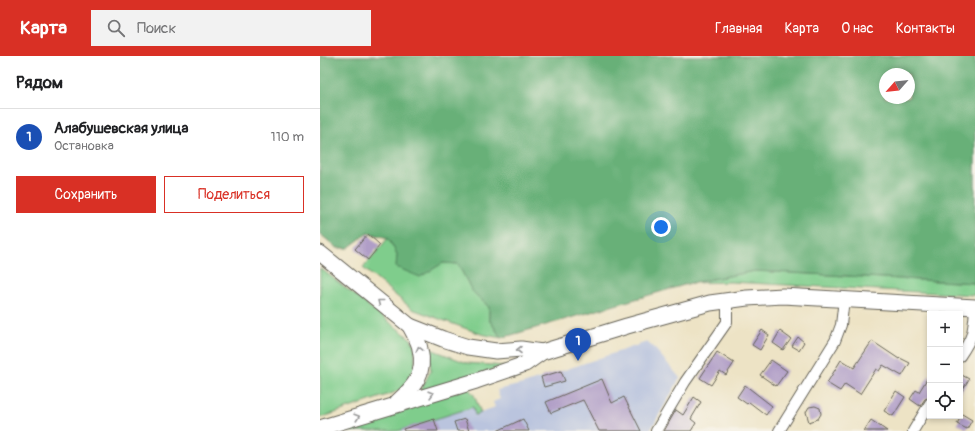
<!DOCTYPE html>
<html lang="ru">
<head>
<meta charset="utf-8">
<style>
  :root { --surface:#fff; --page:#f2f2f2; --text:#202124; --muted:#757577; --line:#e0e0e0; --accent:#d93025 }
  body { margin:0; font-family:Pangolin,sans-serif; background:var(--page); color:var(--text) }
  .controls { position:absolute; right:12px; bottom:12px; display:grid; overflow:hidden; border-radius:0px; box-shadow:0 2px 6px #0003 }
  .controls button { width:36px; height:36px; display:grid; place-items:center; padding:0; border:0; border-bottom:1px solid var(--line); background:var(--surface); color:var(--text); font:20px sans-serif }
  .compass { position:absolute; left:559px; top:12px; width:36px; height:36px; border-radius:50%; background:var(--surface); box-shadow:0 2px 6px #0003; rotate:243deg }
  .you { position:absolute; left:341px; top:171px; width:14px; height:14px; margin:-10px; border:3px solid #fff; border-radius:50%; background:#1a73e8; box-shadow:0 0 0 6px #1a73e833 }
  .badge { display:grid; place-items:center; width:26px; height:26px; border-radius:50%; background:var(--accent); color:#fff; font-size:13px; font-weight:700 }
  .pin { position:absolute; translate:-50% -33px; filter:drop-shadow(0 1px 2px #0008) }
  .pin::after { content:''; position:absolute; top:21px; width:14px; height:12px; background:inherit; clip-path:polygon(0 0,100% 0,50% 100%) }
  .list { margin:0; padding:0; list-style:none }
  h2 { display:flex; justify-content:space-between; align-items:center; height:52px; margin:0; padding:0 16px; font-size:17px }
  h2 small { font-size:13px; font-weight:400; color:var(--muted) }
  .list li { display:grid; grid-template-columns:26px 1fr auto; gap:12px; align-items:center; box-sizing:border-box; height:56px; padding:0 16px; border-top:1px solid var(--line) }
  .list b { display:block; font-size:15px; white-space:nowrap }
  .list p { margin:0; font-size:13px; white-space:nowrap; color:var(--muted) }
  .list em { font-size:13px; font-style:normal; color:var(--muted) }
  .actions { display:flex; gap:8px; padding:12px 16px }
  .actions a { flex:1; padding:9px 0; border:1px solid var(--accent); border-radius:0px; text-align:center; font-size:14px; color:var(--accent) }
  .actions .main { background:var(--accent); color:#fff }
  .icon { flex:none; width:22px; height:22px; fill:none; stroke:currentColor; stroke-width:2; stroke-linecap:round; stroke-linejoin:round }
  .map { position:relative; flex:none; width:655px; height:375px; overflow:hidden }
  header { display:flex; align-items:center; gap:24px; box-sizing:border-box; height:56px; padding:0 20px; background:var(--accent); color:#fff }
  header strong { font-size:19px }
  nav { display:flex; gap:22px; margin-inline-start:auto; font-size:14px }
  .search { width:280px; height:36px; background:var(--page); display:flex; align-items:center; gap:10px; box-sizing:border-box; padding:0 14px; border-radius:0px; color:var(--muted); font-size:15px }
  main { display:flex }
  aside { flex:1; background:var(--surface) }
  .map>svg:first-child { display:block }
  .industrial { fill:#bac4de }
  .green { fill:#7fcd8c; stroke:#4e7454 }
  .forest { fill:#67b078; stroke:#42664a; fill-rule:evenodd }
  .building { fill:#b09ec7 }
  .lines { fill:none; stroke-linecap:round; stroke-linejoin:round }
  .street-casing { stroke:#656257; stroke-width:12 }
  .secondary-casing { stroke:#656257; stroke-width:17 }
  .street { stroke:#fff; stroke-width:10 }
  .secondary { stroke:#fff; stroke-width:15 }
  .oneway { stroke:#999 }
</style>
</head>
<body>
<header>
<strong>Карта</strong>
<div class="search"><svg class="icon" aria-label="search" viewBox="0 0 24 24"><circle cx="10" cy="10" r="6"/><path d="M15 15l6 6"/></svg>Поиск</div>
<nav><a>Главная</a><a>Карта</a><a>О нас</a><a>Контакты</a></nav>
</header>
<main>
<aside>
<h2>Рядом<small></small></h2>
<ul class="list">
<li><span class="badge" style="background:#1a4fb4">1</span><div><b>Алабушевская улица</b><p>Остановка</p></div><em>110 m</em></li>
</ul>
<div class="actions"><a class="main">Сохранить</a><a>Поделиться</a></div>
</aside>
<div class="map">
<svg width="655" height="375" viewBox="0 0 655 375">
  <rect width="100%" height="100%" fill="#f7f3e8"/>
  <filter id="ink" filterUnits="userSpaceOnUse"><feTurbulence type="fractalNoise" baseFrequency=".025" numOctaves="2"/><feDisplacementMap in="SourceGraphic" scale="8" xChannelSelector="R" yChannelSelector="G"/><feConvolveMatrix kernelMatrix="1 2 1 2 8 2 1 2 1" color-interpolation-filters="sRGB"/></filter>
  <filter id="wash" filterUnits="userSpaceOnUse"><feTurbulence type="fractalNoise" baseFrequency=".012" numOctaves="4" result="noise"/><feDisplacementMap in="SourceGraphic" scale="16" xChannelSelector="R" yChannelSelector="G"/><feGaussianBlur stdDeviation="0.9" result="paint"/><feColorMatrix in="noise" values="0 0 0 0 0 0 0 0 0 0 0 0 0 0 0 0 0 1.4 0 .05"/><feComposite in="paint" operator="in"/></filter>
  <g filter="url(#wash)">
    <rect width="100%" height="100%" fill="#ede3c5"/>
    <!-- industrial -->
    <path class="industrial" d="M327,286L336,294L360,322L330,375H78L153,351L156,359L175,351L173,346L180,343L177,334L203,328Z"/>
    <!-- green -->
    <g class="green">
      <path d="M68,182L77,198L123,207L138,208L152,235L169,251V263L181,282L161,278L92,253L43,212Z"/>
      <path d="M0,212L91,283L95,291V315L82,333L73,337L0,362Z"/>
      <path d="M435,215L655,227V239L410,226L371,227Z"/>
      <path d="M108,292L147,307L184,310L99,338L111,314Z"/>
      <path d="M148,332L154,339L161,357L155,359L153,351L78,375H13Z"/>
    </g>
    <!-- forest -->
    <path class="forest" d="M0,0H655V227L435,215L371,227L181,282L169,263V251L152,235L138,208L123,207L100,221L76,211L77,198L68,182L48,177L28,192H17L0,178ZM565,18H589V42H565Z"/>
    <g id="blocks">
      <!-- building -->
      <g class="building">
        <path d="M48,178L60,189L48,204L35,193Z"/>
        <path d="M442,274L449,279L440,294L432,289Z"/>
        <path d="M460,275L471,283L463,294L453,287Z"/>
        <path d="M478,281L484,286L479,294L472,290Z"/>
        <path d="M552,285L579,303L580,302L590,307L582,320L563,309L559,315L556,313L540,338L525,328L520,335L507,327L521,304L534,312Z"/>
        <path d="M397,296L414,307L406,319L400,315L391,329L380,322Z"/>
        <path d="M451,304L467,315L456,330L440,319Z"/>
        <path d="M241,315L245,325L224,331L221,321Z"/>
        <path d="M610,318V341L605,343L600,350L590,343L596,334L599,336Z"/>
        <path d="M640,318L649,323L640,338Z"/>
        <path d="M282,323L292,347L304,341L321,375H279L263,344L231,357L226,346Z"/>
        <path d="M425,329L452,350L446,359L429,346L427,348L417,341Z"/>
        <path d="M576,335L585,341L573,360L564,355Z"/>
        <path d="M374,341L381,346L371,363L376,367L371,375H344L356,354L363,359Z"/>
        <path d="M495,350L500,352L501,358L498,363L489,366L486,356L489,351Z"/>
        <path d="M642,358L652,364L647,373L637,368Z"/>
        <path d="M114,363L118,375H84L83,373Z"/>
        <path d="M145,363L149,375H137L134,366Z"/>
        <path d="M203,363L209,375H177Z"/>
        <path d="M551,364L567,375H544Z"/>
      </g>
    </g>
  </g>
  <g filter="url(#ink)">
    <use href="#blocks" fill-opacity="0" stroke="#656257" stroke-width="1"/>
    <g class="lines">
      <!-- street casing -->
      <g class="street-casing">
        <g id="street">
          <path d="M640,300C653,281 653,277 655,254"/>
          <path d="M336,375L365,326L407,266V244"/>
          <path d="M459,375L515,285L521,269L524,243"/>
          <path d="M593,375L610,347"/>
        </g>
      </g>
      <!-- secondary casing -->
      <g class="secondary-casing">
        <g id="secondary">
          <path d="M0,197L90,270L123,283L148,291L176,295L201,293L222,296"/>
          <path d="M77,346C94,331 106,318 100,293C99,285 93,277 90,270"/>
          <path d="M0,372L156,325L205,308L222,296L307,270L390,247L427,242L463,240L655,251"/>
        </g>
      </g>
      <!-- street -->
      <use href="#street" class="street"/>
      <!-- secondary -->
      <use href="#secondary" class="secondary"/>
    </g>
    <!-- one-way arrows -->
    <defs><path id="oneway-chevron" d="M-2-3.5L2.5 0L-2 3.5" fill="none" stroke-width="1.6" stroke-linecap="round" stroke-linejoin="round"/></defs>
    <g class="oneway">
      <use href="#oneway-chevron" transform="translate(60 246) rotate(-142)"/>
      <use href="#oneway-chevron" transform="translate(99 293) rotate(-104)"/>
      <use href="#oneway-chevron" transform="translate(199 294) rotate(-180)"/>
      <use href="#oneway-chevron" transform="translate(111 338) rotate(-16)"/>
      <use href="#oneway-chevron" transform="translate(37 361) rotate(-18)"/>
    </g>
  </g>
</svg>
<div class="controls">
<button>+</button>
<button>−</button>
<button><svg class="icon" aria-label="locate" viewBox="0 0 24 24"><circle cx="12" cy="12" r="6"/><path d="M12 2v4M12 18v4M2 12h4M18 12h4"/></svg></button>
</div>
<svg class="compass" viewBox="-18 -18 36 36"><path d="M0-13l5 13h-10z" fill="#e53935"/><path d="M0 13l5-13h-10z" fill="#757577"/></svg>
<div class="you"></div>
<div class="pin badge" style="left:258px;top:305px;background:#1a4fb4">1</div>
</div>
</main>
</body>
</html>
